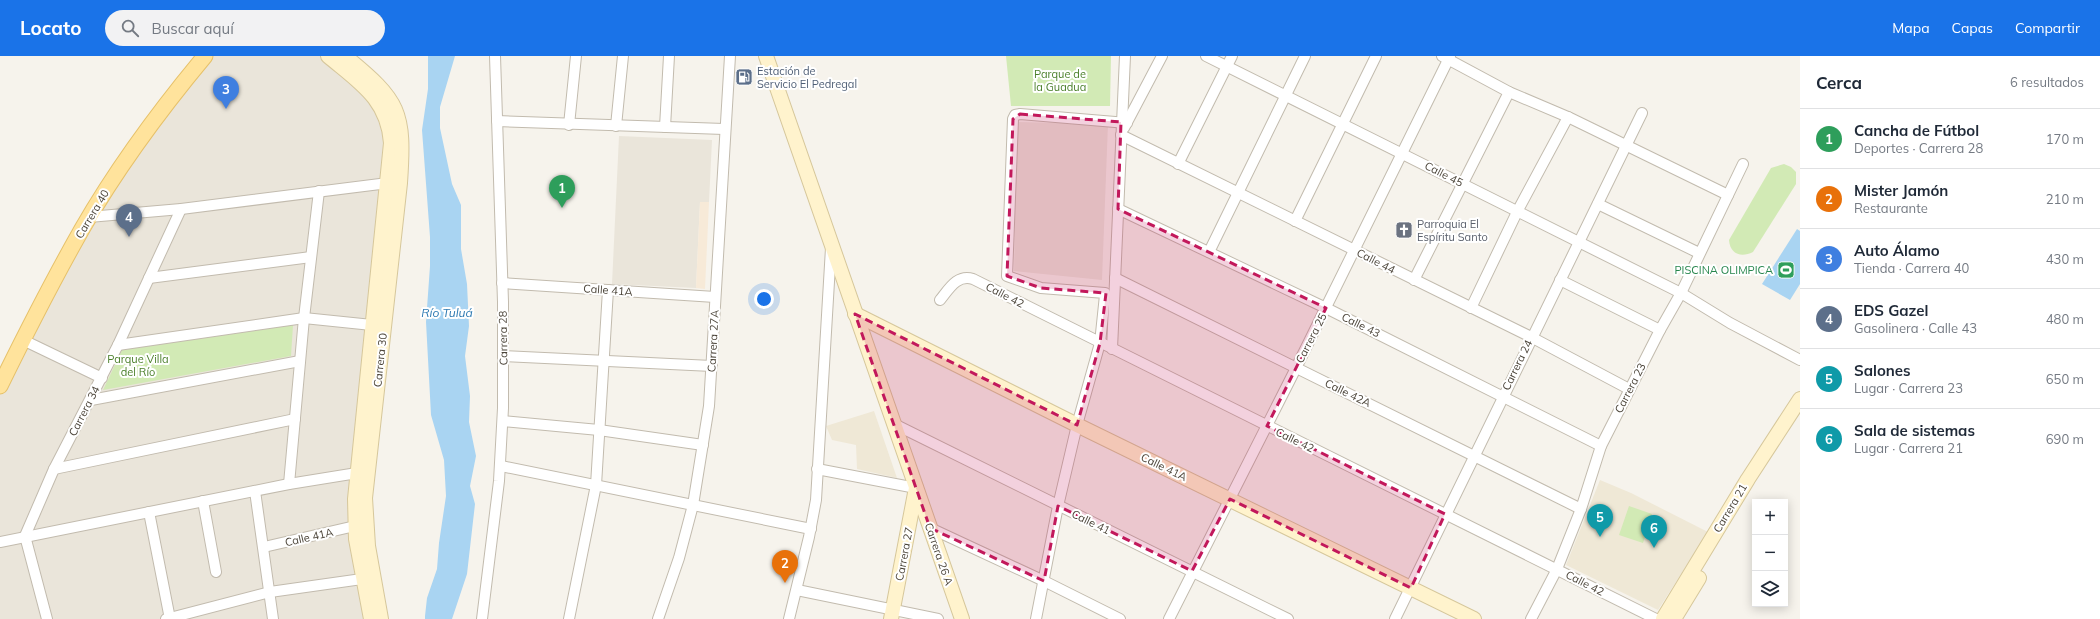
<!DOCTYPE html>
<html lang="es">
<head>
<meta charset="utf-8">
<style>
  :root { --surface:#fff; --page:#f2f2f3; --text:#1f2937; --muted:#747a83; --line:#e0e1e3; --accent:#1a73e8 }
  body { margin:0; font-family:Mulish,sans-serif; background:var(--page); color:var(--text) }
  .controls { position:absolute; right:12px; bottom:12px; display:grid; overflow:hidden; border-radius:0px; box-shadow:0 2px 10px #0003 }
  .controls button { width:36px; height:36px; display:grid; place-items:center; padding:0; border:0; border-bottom:1px solid var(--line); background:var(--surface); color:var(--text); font:20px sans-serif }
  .you { position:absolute; left:764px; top:243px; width:14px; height:14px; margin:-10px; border:3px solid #fff; border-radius:50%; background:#1a73e8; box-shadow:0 0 0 6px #1a73e833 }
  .badge { display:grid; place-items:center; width:26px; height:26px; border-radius:50%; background:var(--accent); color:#fff; font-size:13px; font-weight:700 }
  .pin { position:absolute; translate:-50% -33px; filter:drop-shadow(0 1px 2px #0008) }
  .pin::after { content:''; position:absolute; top:21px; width:14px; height:12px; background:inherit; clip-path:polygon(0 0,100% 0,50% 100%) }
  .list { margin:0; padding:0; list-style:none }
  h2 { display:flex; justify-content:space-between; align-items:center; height:52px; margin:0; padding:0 16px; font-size:17px }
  h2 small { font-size:13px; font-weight:400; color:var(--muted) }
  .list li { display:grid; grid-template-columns:26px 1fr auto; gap:12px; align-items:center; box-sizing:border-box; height:60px; padding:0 16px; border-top:1px solid var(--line) }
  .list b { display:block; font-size:15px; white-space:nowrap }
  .list p { margin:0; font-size:13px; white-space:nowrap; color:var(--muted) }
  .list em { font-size:13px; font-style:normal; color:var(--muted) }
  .icon { flex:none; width:22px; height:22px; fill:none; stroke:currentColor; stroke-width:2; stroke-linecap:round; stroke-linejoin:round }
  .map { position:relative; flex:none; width:1800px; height:563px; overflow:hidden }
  header { display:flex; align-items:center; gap:24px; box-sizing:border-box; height:56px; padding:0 20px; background:var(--accent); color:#fff }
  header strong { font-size:19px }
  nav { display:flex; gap:22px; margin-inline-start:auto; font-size:14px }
  .search { width:280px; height:36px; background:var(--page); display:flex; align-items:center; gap:10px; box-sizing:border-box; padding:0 14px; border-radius:22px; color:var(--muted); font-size:15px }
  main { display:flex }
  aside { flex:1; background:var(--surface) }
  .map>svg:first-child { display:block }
  .residential { fill:#eae5da }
  .commercial { fill:#f7ead8 }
  .education { fill:#efe8d6 }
  .green { fill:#d2eab5 }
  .water { fill:#a9d4f2 }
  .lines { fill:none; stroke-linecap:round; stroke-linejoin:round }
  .street-casing { stroke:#c2bbae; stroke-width:12 }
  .secondary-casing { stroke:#d6c79b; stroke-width:16 }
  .primary-casing { stroke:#e6c16a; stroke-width:17 }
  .street { stroke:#fff; stroke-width:10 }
  .secondary { stroke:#fff3cd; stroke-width:14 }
  .primary { stroke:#ffe39c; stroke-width:15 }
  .marked { fill:#c2185b; fill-opacity:0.2; stroke:#c2185b; stroke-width:3; stroke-dasharray:8 5; stroke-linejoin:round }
  .labels { text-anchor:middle; stroke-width:4; stroke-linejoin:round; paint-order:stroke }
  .service-label { font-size:11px; fill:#4e5e75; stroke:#fff; text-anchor:start }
  .park-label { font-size:11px; fill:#4a7f2a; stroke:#fff }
  .street-label { font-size:11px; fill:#4b4439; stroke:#fff }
  .worship-label { font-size:11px; fill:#5b616d; stroke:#fff; text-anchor:start }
  .leisure-label { font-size:11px; fill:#27864d; stroke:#fff; text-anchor:end }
  .water-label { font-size:12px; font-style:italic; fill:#2e7ab2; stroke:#fff }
</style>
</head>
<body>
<header>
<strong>Locato</strong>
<div class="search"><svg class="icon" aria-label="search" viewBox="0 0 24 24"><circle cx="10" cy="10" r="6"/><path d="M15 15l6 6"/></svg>Buscar aquí</div>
<nav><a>Mapa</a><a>Capas</a><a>Compartir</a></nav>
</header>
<main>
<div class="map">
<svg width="1800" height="563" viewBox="0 0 1800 563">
  <rect width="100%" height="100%" fill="#f6f3ec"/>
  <!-- residential -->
  <g class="residential">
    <path d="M205,0H321L385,57L389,70L356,426L378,563H0V335L73,190Z"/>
    <path d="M1017,66L1108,68L1102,224L1014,215Z"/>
    <path d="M619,80L712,84L709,146H700L696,232L612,228Z"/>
  </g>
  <!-- commercial -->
  <path class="commercial" d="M700,146H709L705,233L696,232Z"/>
  <!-- education -->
  <g class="education">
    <path d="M874,355L897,422L857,413L856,389L832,384L826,370Z"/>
    <path d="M1600,424L1631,437L1708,476L1658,554L1566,509Z"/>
  </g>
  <!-- green -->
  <g class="green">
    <path d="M1006,0H1111L1110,50H1011Z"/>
    <path d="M1784,108L1791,111L1796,116V128L1753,196C1741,202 1730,198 1729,184L1771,112Z"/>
    <path d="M293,269L291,300L103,334L122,294Z"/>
    <path d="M1629,450L1652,458L1643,487L1619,479Z"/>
  </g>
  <!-- water -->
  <g class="water">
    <path d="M428,0H455L440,51V72L452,128L461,149V193L467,228L469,270L465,300L470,340L469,366L476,400L470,430L475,448L467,518L452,563H425V560L427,542L437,513L439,487L446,440L444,404L431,359L426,266L430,210V181L422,74L428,33Z"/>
    <path d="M1797,173L1800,175V228L1790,244L1762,228Z"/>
  </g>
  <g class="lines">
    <!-- street casing -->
    <g class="street-casing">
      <g id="street">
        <path d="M1206,0L1681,237L1730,267L1800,304"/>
        <path d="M1442,0L1509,36L1568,61L1728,139"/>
        <path d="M497,65L724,73"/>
        <path d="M569,69L576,0"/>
        <path d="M616,70L623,0"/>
        <path d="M665,71L669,0"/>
        <path d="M1124,72L1162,0"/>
        <path d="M1121,79L1531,281L1629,333"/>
        <path d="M1178,108L1232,0"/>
        <path d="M1598,148L1699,197"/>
        <path d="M1118,153L1326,252L1601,390"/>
        <path d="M89,161L181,153L388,127"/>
        <path d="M1295,165L1376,0"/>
        <path d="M1209,196L1305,0"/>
        <path d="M149,222L311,201"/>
        <path d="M1115,222L1581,453"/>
        <path d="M1414,224L1509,36"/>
        <path d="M1560,224L1660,274"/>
        <path d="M502,227L715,241"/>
        <path d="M940,244C949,233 957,218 973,223L1656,563"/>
        <path d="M1471,252L1518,154L1568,61"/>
        <path d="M23,284L102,322"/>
        <path d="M118,289L304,262L372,269"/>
        <path d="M1112,293L1125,0"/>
        <path d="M503,300L712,310"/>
        <path d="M91,344L300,305"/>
        <path d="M503,365L599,374L703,389"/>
        <path d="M894,368L1288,563"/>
        <path d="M501,410L811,473"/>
        <path d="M54,413L295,363"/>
        <path d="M817,413L916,432"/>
        <path d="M289,428L304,262L319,135"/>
        <path d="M255,435L273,563"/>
        <path d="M203,445L216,516"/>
        <path d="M149,456L170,563"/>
        <path d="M930,472L1044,525L1120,563"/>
        <path d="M0,486L289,428L357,417L363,418"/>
        <path d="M264,491L355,470"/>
        <path d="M797,534L938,563"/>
        <path d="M47,563L25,480L54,413L118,289L181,153"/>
        <path d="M166,563L270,536L369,522"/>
        <path d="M482,563L499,425L503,352V246L495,0"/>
        <path d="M569,563L596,429L608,234"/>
        <path d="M658,563L679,502L693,449L709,350L730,0"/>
        <path d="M789,563L809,481L816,444L831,192"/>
        <path d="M1036,563L1058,450L1077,369L1100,287L1105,239V237L1041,232L1007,220L1013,63L1015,59L1020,58L1127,67"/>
        <path d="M1169,563L1296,312L1450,0"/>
        <path d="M1395,563L1642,57"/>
        <path d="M1531,563L1557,513L1581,453L1601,390L1660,274L1681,237L1743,108"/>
      </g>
    </g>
    <!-- secondary casing -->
    <g class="secondary-casing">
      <g id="secondary">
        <path d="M328,0C359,26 388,43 391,87L355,443L356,483L371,563"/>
        <path d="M345,0C400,45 405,55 400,127L365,442L368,490L381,563"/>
        <path d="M766,0L962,563"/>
        <path d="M855,258L1077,369L1474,563"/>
        <path d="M891,563L916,432"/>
        <path d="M1663,563L1748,423L1800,343"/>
        <path d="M1674,563L1699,522"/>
      </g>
    </g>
    <!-- primary casing -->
    <g class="primary-casing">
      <path id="primary" d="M0,330C26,277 53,224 82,173C117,112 160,54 205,0"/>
    </g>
    <!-- street -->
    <use href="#street" class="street"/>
    <!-- secondary -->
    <use href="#secondary" class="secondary"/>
    <!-- primary -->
    <use href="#primary" class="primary"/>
  </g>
  <!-- marked area -->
  <path class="marked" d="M1020,58L1121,66L1118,153L1326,252L1267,370L1445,458L1411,532L1230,443L1192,515L1058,450L1044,525L930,472L855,258L1077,369L1100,287L1106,237L1041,232L1007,220L1013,63Z"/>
  <!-- icons -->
  <defs>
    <g id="fuel-square" transform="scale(0.9)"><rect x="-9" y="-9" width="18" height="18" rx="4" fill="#5c6f8a" stroke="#fff"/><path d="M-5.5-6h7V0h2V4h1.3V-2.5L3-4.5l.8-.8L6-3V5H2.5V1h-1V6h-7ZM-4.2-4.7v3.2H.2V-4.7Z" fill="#fff"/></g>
    <g id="church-square" transform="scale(0.9)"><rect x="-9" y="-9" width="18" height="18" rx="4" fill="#6b7280" stroke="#fff"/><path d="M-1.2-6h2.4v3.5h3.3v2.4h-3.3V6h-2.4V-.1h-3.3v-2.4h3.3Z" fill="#fff"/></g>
    <g id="stadium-square" transform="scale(0.9)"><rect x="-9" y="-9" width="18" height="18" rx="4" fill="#2e9e5b" stroke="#fff"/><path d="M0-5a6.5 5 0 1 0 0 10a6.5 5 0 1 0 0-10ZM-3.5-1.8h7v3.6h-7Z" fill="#fff"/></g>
  </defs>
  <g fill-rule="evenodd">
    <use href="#fuel-square" x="744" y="21"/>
    <use href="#church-square" x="1404" y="174"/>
    <use href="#stadium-square" x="1786" y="214"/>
  </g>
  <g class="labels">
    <!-- service labels -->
    <g class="service-label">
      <text x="757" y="19">Estación de<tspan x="757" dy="13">Servicio El Pedregal</tspan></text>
    </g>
    <!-- park labels -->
    <g class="park-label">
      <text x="1060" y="22">Parque de<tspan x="1060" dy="13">la Guadua</tspan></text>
      <text x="138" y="307">Parque Villa<tspan x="138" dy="13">del Río</tspan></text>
    </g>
    <!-- street labels -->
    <g class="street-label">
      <text transform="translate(1444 118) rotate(27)" y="4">Calle 45</text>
      <text transform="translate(92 158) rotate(-59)" y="4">Carrera 40</text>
      <text transform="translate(1376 205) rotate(27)" y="4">Calle 44</text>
      <text transform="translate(608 234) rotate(4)" y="4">Calle 41A</text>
      <text transform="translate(1005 239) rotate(27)" y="4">Calle 42</text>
      <text transform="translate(1361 269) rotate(26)" y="4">Calle 43</text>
      <text transform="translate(503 282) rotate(-91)" y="4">Carrera 28</text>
      <text transform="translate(1311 282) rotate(-63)" y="4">Carrera 25</text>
      <text transform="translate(713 285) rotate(-87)" y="4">Carrera 27A</text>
      <text transform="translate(380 304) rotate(-84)" y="4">Carrera 30</text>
      <text transform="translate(1517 309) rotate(-64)" y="4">Carrera 24</text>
      <text transform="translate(1630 332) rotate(-63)" y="4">Carrera 23</text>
      <text transform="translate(1348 337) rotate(26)" y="4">Calle 42A</text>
      <text transform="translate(84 355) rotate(-63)" y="4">Carrera 34</text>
      <text transform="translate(1295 384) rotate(26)" y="4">Calle 42</text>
      <text transform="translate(1164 411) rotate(26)" y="4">Calle 41A</text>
      <text transform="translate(1730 452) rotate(-59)" y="4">Carrera 21</text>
      <text transform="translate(1091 466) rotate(26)" y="4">Calle 41</text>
      <text transform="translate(309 481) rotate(-13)" y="4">Calle 41A</text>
      <text transform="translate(904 498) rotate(-79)" y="4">Carrera 27</text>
      <text transform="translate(939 498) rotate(71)" y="4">Carrera 26 A</text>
      <text transform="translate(1585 527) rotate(27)" y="4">Calle 42</text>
    </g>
    <!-- worship labels -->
    <g class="worship-label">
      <text x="1417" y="172">Parroquia El<tspan x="1417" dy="13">Espíritu Santo</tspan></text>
    </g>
    <!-- leisure labels -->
    <g class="leisure-label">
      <text x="1773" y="218">PISCINA OLIMPICA</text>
    </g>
    <!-- water labels -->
    <g class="water-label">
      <text x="447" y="261">Río Tuluá</text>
    </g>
  </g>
</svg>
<div class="controls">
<button>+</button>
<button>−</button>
<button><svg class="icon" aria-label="layers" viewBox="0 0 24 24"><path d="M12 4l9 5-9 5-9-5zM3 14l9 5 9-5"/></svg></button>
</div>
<div class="you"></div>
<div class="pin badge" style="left:562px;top:152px;background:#2e9e5b">1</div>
<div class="pin badge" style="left:785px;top:527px;background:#e8710a">2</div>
<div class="pin badge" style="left:226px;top:53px;background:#3f7fe0">3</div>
<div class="pin badge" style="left:129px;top:181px;background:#5c6f8a">4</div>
<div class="pin badge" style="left:1600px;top:481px;background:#0f9aa8">5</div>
<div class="pin badge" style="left:1654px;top:492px;background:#0f9aa8">6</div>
</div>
<aside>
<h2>Cerca<small>6 resultados</small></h2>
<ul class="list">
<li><span class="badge" style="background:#2e9e5b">1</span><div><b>Cancha de Fútbol</b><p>Deportes · Carrera 28</p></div><em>170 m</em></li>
<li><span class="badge" style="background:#e8710a">2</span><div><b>Mister Jamón</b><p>Restaurante</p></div><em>210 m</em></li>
<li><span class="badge" style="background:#3f7fe0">3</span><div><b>Auto Álamo</b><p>Tienda · Carrera 40</p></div><em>430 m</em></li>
<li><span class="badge" style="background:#5c6f8a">4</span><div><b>EDS Gazel</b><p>Gasolinera · Calle 43</p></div><em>480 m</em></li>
<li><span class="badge" style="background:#0f9aa8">5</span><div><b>Salones</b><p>Lugar · Carrera 23</p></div><em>650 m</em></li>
<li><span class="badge" style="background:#0f9aa8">6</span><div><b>Sala de sistemas</b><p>Lugar · Carrera 21</p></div><em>690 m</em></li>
</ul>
</aside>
</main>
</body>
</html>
